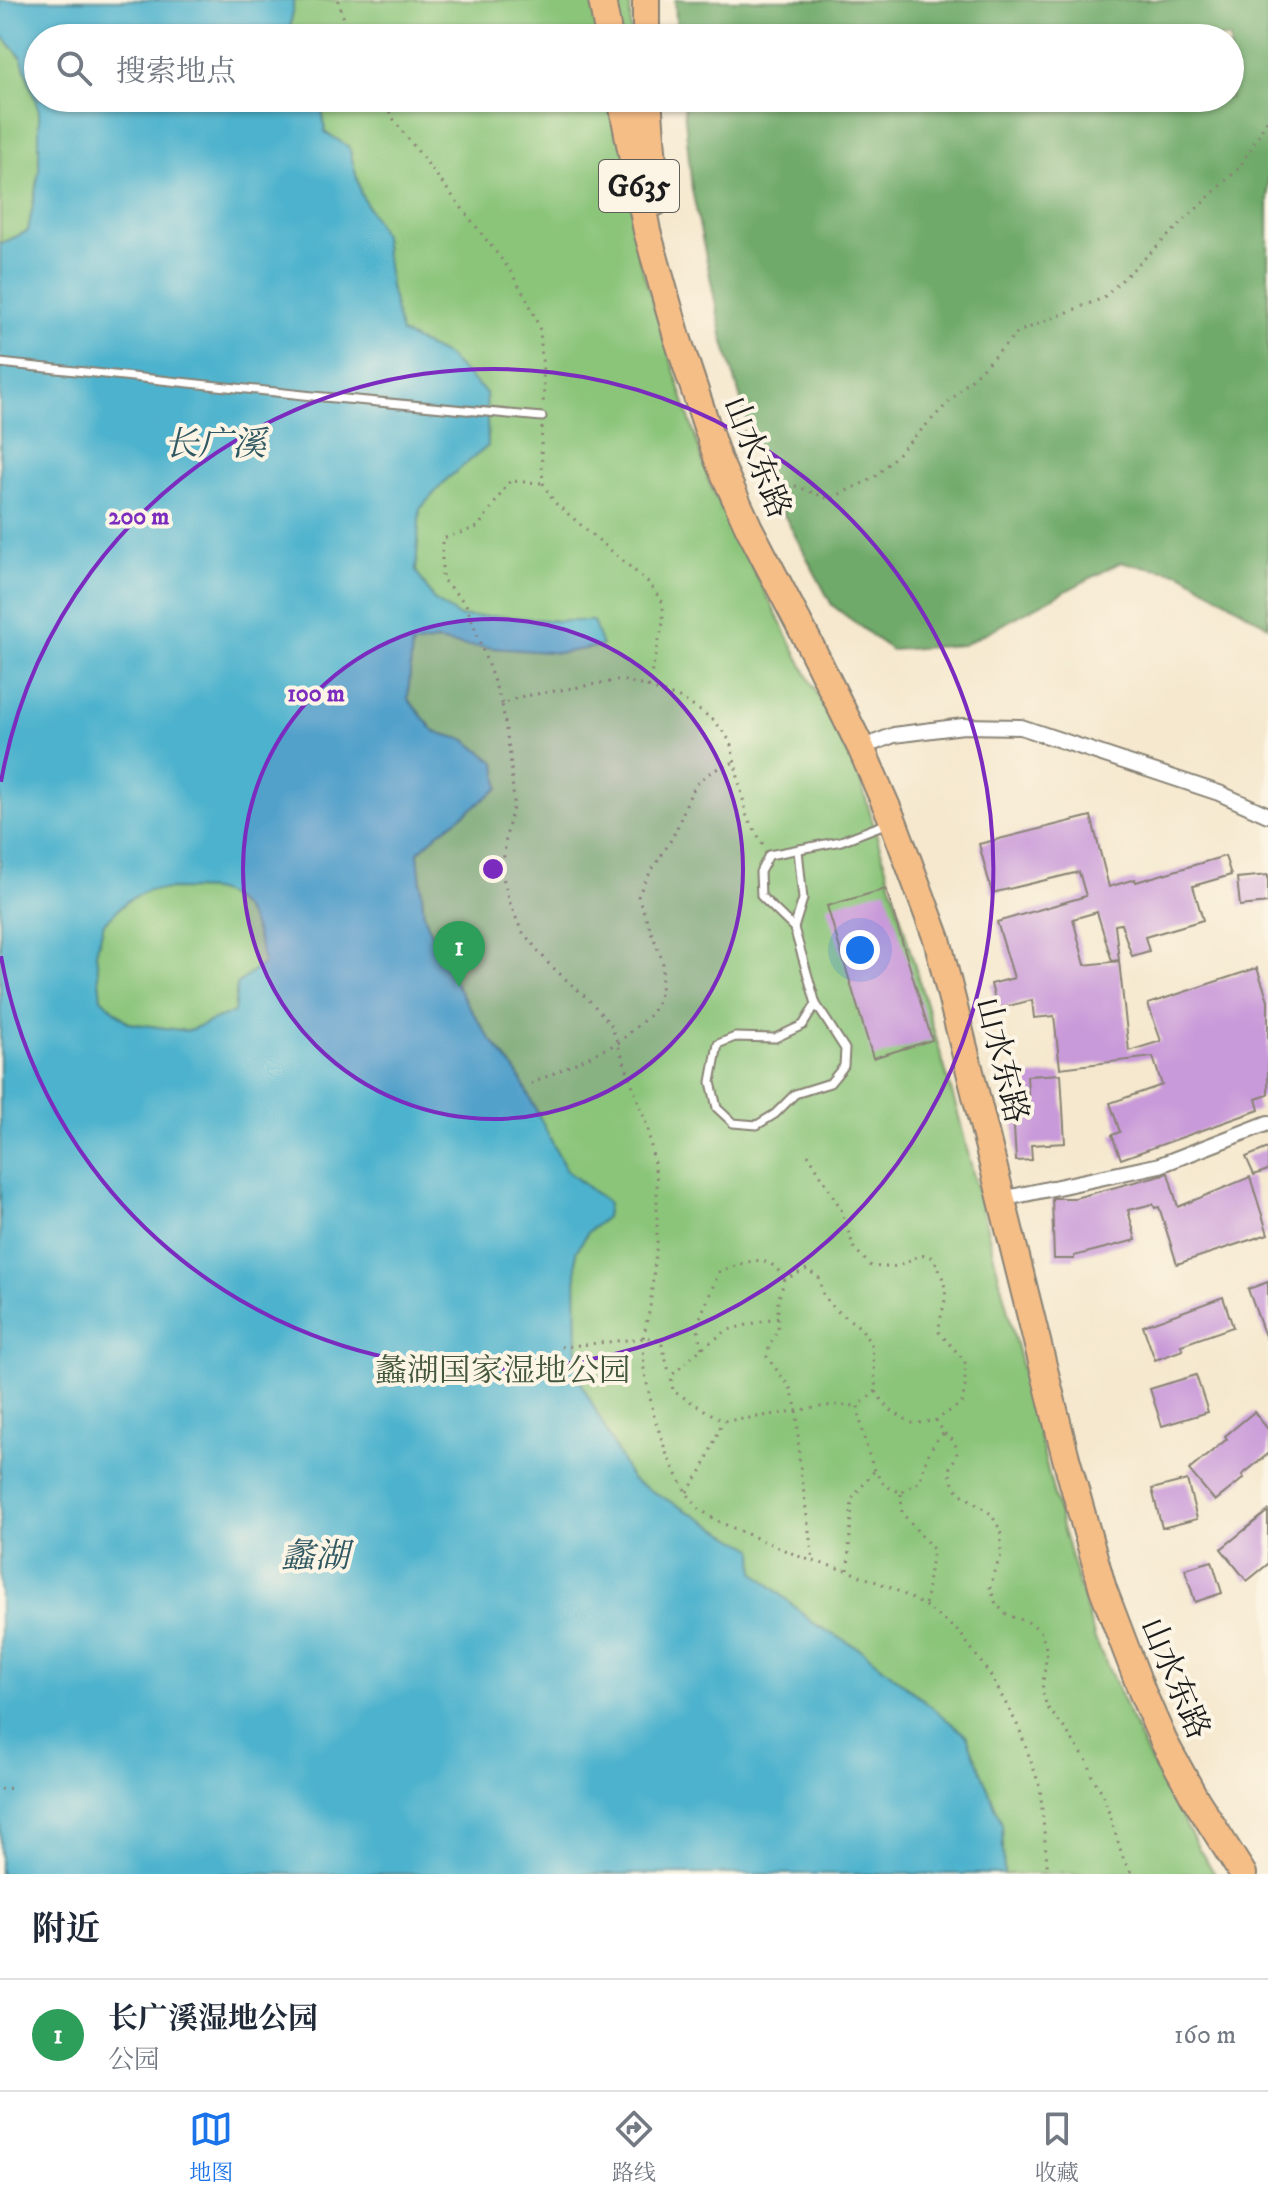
<!DOCTYPE html>
<html lang="zh">
<head>
<meta charset="utf-8">
<style>
  :root { --surface:#fff; --page:#f2f2f3; --text:#1f2937; --muted:#747a83; --line:#e0e1e3; --accent:#1a73e8 }
  body { margin:0; font-family:"IM FELL DW Pica","Noto Serif SC",serif; background:var(--page); color:var(--text) }
  .you { position:absolute; left:860px; top:950px; width:28px; height:28px; margin:-20px; border:6px solid #fff; border-radius:50%; background:#1a73e8; box-shadow:0 0 0 12px #1a73e833 }
  .badge { display:grid; place-items:center; width:52px; height:52px; border-radius:50%; background:var(--accent); color:#fff; font-size:26px; font-weight:700 }
  .pin { position:absolute; translate:-50% -66px; filter:drop-shadow(0 2px 4px #0008) }
  .pin::after { content:''; position:absolute; top:42px; width:28px; height:24px; background:inherit; clip-path:polygon(0 0,100% 0,50% 100%) }
  .list { margin:0; padding:0; list-style:none }
  h2 { display:flex; justify-content:space-between; align-items:center; height:104px; margin:0; padding:0 32px; font-size:34px }
  h2 small { font-size:26px; font-weight:400; color:var(--muted) }
  .list li { display:grid; grid-template-columns:52px 1fr auto; gap:24px; align-items:center; box-sizing:border-box; height:112px; padding:0 32px; border-top:2px solid var(--line) }
  .list b { display:block; font-size:30px; white-space:nowrap }
  .list p { margin:0; font-size:26px; white-space:nowrap; color:var(--muted) }
  .list em { font-size:26px; font-style:normal; color:var(--muted) }
  .icon { flex:none; width:44px; height:44px; fill:none; stroke:currentColor; stroke-width:2; stroke-linecap:round; stroke-linejoin:round }
  .map { position:relative; flex:none; width:1268px; height:1874px; overflow:hidden }
  .search { position:absolute; background:var(--surface); box-shadow:0 2px 6px #0004; left:24px; right:24px; top:24px; height:88px; display:flex; align-items:center; gap:20px; box-sizing:border-box; padding:0 28px; border-radius:44px; color:var(--muted); font-size:30px }
  .sheet { height:216px; background:var(--surface) }
  nav { display:flex; justify-content:space-around; align-items:center; box-sizing:border-box; height:112px; border-top:2px solid var(--line); background:var(--surface); font-size:22px; color:var(--muted) }
  nav a { display:grid; justify-items:center; gap:4px }
  nav .on { color:var(--accent) }
  .map>svg:first-child { display:block }
  .green { fill:#8bc57a; stroke:#54704b; stroke-width:2 }
  .forest { fill:#70aa6a; stroke:#466343; stroke-width:2 }
  .water { fill:#4eb2cd; stroke:#356774; stroke-width:2; fill-rule:evenodd }
  .building { fill:#c99ad9 }
  .lines { fill:none; stroke-linecap:round; stroke-linejoin:round }
  .lane-casing { stroke:#888275; stroke-width:11 }
  .street-casing { stroke:#888275; stroke-width:18 }
  .highway-casing { stroke:#888275; stroke-width:30 }
  .path { stroke:#888275; stroke-width:3; stroke-dasharray:2 6; stroke-linecap:butt }
  .lane { stroke:#fff; stroke-width:7 }
  .street { stroke:#fff; stroke-width:14 }
  .highway { stroke:#f6be87; stroke-width:26 }
  .ring { fill:none; stroke:#7b2cbf; stroke-width:4 }
  .labels { text-anchor:middle; stroke-width:8; stroke-linejoin:round; paint-order:stroke }
  .shield { fill:#fcf5e5; stroke:#5f5d58; stroke-width:2 }
  .shield-label { font-size:30px; font-weight:bold; fill:#1c1c1c }
  .street-label { font-size:32px; fill:#1c1c1c; stroke:#fcf5e5 }
  .park-label { font-size:32px; fill:#43573d; stroke:#fcf5e5 }
  .water-label { font-size:34px; font-style:italic; fill:#305863; stroke:#fcf5e5 }
  .centre { fill:#7b2cbf; stroke:#fcf5e5; stroke-width:4 }
  .ring-label { font-size:24px; text-anchor:middle; font-weight:bold; fill:#7b2cbf; stroke:#fcf5e5; stroke-width:8; stroke-linejoin:round; paint-order:stroke }
</style>
</head>
<body>
<div class="map">
<svg width="1268" height="1874" viewBox="0 0 1268 1874">
  <rect width="100%" height="100%" fill="#fcf5e5"/>
  <filter id="ink" filterUnits="userSpaceOnUse"><feTurbulence type="fractalNoise" baseFrequency=".0125" numOctaves="2"/><feDisplacementMap in="SourceGraphic" scale="16" xChannelSelector="R" yChannelSelector="G"/><feConvolveMatrix kernelMatrix="1 2 1 2 8 2 1 2 1" color-interpolation-filters="sRGB"/></filter>
  <filter id="wash" filterUnits="userSpaceOnUse"><feTurbulence type="fractalNoise" baseFrequency=".006" numOctaves="4" result="noise"/><feDisplacementMap in="SourceGraphic" scale="32" xChannelSelector="R" yChannelSelector="G"/><feGaussianBlur stdDeviation="1.8" result="paint"/><feColorMatrix in="noise" values="0 0 0 0 0 0 0 0 0 0 0 0 0 0 0 0 0 1.4 0 .05"/><feComposite in="paint" operator="in"/></filter>
  <g filter="url(#wash)">
    <rect width="100%" height="100%" fill="#f5e8ce"/>
    <!-- green -->
    <path class="green" d="M0,0H630L631,38H38V98H632L636,249L711,487L859,775L959,1117L1062,1527L1095,1639L1148,1756L1199,1849L1215,1874H0Z"/>
    <!-- forest -->
    <path class="forest" d="M675,0H1268V626L1181,573L1121,562L963,645L891,650L832,605L764,477L723,339L692,190L683,98H1230V38H677Z"/>
    <!-- water -->
    <path class="water" d="M0,0H294L289,38H38V98H321L325,132L349,147L361,194L383,235L390,286L401,333L446,355L486,393L488,446L447,479L420,509L416,571L434,600L460,617L500,616L559,621H593L602,646L561,653L466,646L437,641L412,645L408,699L435,732L466,740L496,763L499,788L439,833L418,852L424,915L439,952L463,997L486,1033L518,1074L566,1170L608,1203L606,1217L588,1232L576,1252L577,1374L631,1479L754,1549L755,1572L813,1623L862,1650L967,1736L1002,1824L1004,1874H0V244L28,231L39,171V111L21,57L0,33ZM177,889C189,890 204,888 216,891C249,901 257,932 264,963L237,984L234,1012L187,1031L129,1023L101,998L96,953L104,923L127,901L148,890Z"/>
    <g id="blocks">
      <!-- building -->
      <g class="building">
        <path d="M1091,816L1109,887L1135,879L1136,882L1225,856L1231,875L1193,886L1203,920L1145,937L1149,951L1132,956L1121,924L1115,925L1119,960L1112,961L1097,912L1073,919L1085,965L1119,961L1129,1051L1161,1041L1148,1004L1257,968L1268,1000V1095L1256,1099L1259,1110L1121,1159L1112,1135L1120,1132L1110,1103L1162,1085L1153,1057L1060,1068L1054,1016L1034,1018L1032,1000L997,1009L991,984L1014,978L997,922L1086,896L1079,872L992,893L979,844Z"/>
        <path d="M1268,875V903L1240,906L1237,878Z"/>
        <path d="M886,889L932,1040L873,1058L827,906Z"/>
        <path d="M1061,1074L1065,1143L1031,1145L1032,1160L1016,1161L1013,1111L1029,1110L1027,1076Z"/>
        <path d="M1268,1148V1170L1254,1175L1246,1157Z"/>
        <path d="M1168,1173L1178,1207L1250,1177L1268,1234L1177,1264L1159,1207L1155,1208L1153,1204L1128,1210L1136,1240L1074,1256V1259H1054L1052,1198H1075Z"/>
        <path d="M1268,1282V1339H1266L1248,1289Z"/>
        <path d="M1223,1297L1233,1327L1181,1345L1183,1350L1155,1360L1143,1326Z"/>
        <path d="M1196,1375L1208,1412L1162,1426L1150,1389Z"/>
        <path d="M1254,1412L1268,1429V1454L1242,1475L1244,1478L1215,1501L1189,1470L1227,1439L1225,1436Z"/>
        <path d="M1187,1480L1197,1519L1162,1528L1152,1489Z"/>
        <path d="M1268,1511V1564L1247,1581L1221,1549Z"/>
        <path d="M1212,1561L1222,1593L1195,1602L1185,1569Z"/>
      </g>
    </g>
  </g>
  <g filter="url(#ink)">
    <use href="#blocks" fill-opacity="0" stroke="#888275" stroke-width="2"/>
    <g class="lines">
      <!-- lane casing -->
      <g class="lane-casing">
        <g id="lane">
          <path d="M0,363L313,396L542,417"/>
          <path d="M794,928L803,899L798,850"/>
          <path d="M816,1004L845,1049L844,1066L830,1083L795,1094L775,1114L757,1125L733,1123L717,1108L711,1082L718,1044L735,1037L775,1038L803,1025L816,1004L794,928L761,896L760,872L769,855L841,841L888,823"/>
        </g>
      </g>
      <!-- street casing -->
      <g class="street-casing">
        <g id="street">
          <path d="M861,748L894,735L963,726L1021,727L1219,793L1268,815"/>
          <path d="M1002,1199L1160,1165L1268,1123"/>
        </g>
      </g>
      <!-- highway casing -->
      <g class="highway-casing">
        <g id="highway">
          <path d="M602,0L609,38"/>
          <path d="M646,38V0"/>
          <path d="M621,98L647,231L677,337L718,460L749,528L809,643L861,748L893,821L937,939L1066,1458L1103,1589L1143,1694L1164,1742L1196,1800L1243,1874"/>
          <path d="M648,98L656,202"/>
        </g>
      </g>
      <!-- path -->
      <g class="path">
        <path d="M338,0L350,38"/>
        <path d="M381,98L396,123L509,269L529,303L540,330L544,386L543,407"/>
        <path d="M726,417L732,415L775,478L829,499L874,478L1018,332L1103,298L1239,168L1268,119"/>
        <path d="M542,427L541,448L543,483L554,502L649,583L663,603V623L648,687L621,680L519,697L502,704L510,755L514,803L506,837L502,873L508,898L521,930L549,964L591,1002L611,1025L648,1129L657,1181V1242L650,1308L643,1338L644,1369L654,1416L667,1455L686,1492L698,1508L717,1521L803,1558L848,1571L892,1588L925,1606L960,1633L991,1676L1019,1728L1040,1787L1048,1874"/>
        <path d="M648,687L682,699L714,720L730,741L747,817L764,846"/>
        <path d="M502,704L466,604L442,579V539L478,527L510,481L542,483"/>
        <path d="M531,1084L618,1043L652,1013L661,992L663,962L638,897C646,875 662,857 673,836C683,818 686,794 702,779C711,770 723,766 735,762"/>
        <path d="M808,1154L840,1207L854,1248L871,1266C892,1268 901,1268 919,1255L932,1257C940,1270 947,1284 945,1300C943,1311 939,1320 939,1332L965,1361V1387L962,1403L936,1420L914,1424L893,1412L882,1401L876,1391L872,1346L861,1328L833,1308L823,1294L819,1278L807,1269L785,1279L778,1300V1329L770,1344L767,1357L791,1389L797,1411L799,1457L813,1561"/>
        <path d="M778,1317L728,1330L702,1348L671,1376L673,1391L723,1421L751,1418L833,1405L858,1406"/>
        <path d="M561,1347L655,1337L662,1345L670,1375"/>
        <path d="M702,1348L697,1325L719,1272C747,1263 765,1249 784,1278"/>
        <path d="M876,1391L858,1406C861,1426 869,1469 884,1484C888,1488 896,1490 901,1493L920,1481C925,1462 929,1446 944,1433"/>
        <path d="M936,1420L944,1433L955,1442L957,1455L949,1469L953,1484L960,1493L991,1514L1001,1531V1556L994,1572L990,1588L996,1604L1007,1615L1031,1623L1042,1633L1047,1652L1042,1690L1047,1707L1065,1729L1089,1764L1092,1776L1103,1794L1124,1861L1132,1874"/>
        <path d="M687,1492L703,1468L723,1421"/>
        <path d="M901,1494L902,1513L933,1549L925,1606"/>
        <path d="M848,1570L852,1499L875,1470"/>
        <path d="M0,1789L15,1788"/>
      </g>
      <!-- lane -->
      <use href="#lane" class="lane"/>
      <!-- street -->
      <use href="#street" class="street"/>
      <!-- highway -->
      <use href="#highway" class="highway"/>
    </g>
  </g>
  <!-- distance rings -->
  <circle cx="493" cy="869" r="250" fill="#7b2cbf" fill-opacity=".12"/>
  <g class="ring">
    <circle cx="493" cy="869" r="250"/>
    <path d="M1 782A500 500 0 1 1 1 956"/>
  </g>
  <g class="labels">
    <!-- shield labels -->
    <rect class="shield" x="599" y="160" width="80" height="52" rx="6"/>
    <g class="shield-label">
      <text x="639" y="196">G635</text>
    </g>
    <!-- street labels -->
    <g class="street-label">
      <text transform="translate(758 457) rotate(68)" y="11">山水东路</text>
      <text transform="translate(1003 1060) rotate(76)" y="11">山水东路</text>
      <text transform="translate(1176 1678) rotate(67)" y="11">山水东路</text>
    </g>
    <!-- park labels -->
    <g class="park-label">
      <text x="503" y="1381">蠡湖国家湿地公园</text>
    </g>
    <!-- water labels -->
    <g class="water-label">
      <text x="215" y="455">长广溪</text>
      <text x="315" y="1567">蠡湖</text>
    </g>
  </g>
  <circle cx="493" cy="869" r="12" class="centre"/>
  <g class="ring-label">
    <text x="139" y="524">200 m</text>
    <text x="316" y="701">100 m</text>
  </g>
</svg>
<div class="you"></div>
<div class="pin badge" style="left:459px;top:987px;background:#2e9e5b">1</div>
<div class="search"><svg class="icon" aria-label="search" viewBox="0 0 24 24"><circle cx="10" cy="10" r="6"/><path d="M15 15l6 6"/></svg>搜索地点</div>
</div>
<section class="sheet">
<h2>附近<small></small></h2>
<ul class="list">
<li><span class="badge" style="background:#2e9e5b">1</span><div><b>长广溪湿地公园</b><p>公园</p></div><em>160 m</em></li>
</ul>
</section>
<nav>
<a class="on"><svg class="icon" aria-label="map" viewBox="0 0 24 24"><path d="M3 6l6-2 6 2 6-2v14l-6 2-6-2-6 2zM9 4v14M15 6v14"/></svg>地图</a>
<a><svg class="icon" aria-label="directions" viewBox="0 0 24 24"><path d="M12 3l9 9-9 9-9-9zM9 14v-3h6M13 9l2 2-2 2"/></svg>路线</a>
<a><svg class="icon" aria-label="saved" viewBox="0 0 24 24"><path d="M7 4h10v16l-5-4-5 4z"/></svg>收藏</a>
</nav>
</body>
</html>
